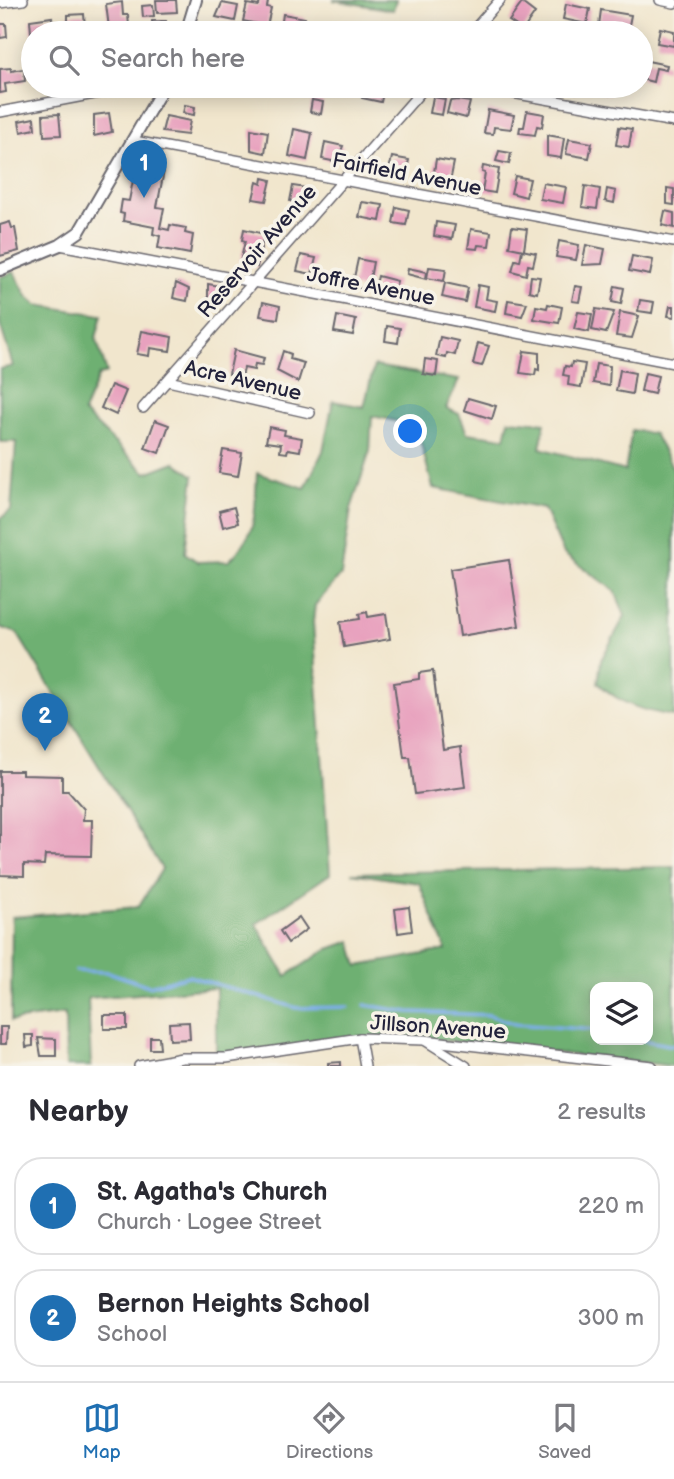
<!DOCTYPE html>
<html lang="en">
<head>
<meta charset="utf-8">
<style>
  :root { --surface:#fff; --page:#f2f2f3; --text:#2b2b33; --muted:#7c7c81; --line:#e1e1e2; --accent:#1f6fb2 }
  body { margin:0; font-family:"Balsamiq Sans",sans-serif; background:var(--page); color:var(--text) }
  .controls { position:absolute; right:21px; bottom:21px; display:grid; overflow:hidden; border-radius:14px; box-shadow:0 4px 18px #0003 }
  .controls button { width:63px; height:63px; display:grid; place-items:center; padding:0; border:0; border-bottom:2px solid var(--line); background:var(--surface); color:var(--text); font:35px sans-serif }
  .you { position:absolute; left:411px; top:432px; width:24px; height:24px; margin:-18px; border:5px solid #fff; border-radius:50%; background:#1a73e8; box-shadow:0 0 0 10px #1a73e833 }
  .badge { display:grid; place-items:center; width:46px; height:46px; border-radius:50%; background:var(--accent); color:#fff; font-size:23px; font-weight:700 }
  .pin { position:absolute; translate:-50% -58px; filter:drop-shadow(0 2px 4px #0008) }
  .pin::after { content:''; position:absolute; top:37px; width:24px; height:21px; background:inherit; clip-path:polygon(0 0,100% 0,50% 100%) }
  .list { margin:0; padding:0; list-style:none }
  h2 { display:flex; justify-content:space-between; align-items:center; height:91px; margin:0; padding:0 28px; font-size:30px }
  h2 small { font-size:23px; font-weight:400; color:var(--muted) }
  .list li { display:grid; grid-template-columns:46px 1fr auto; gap:21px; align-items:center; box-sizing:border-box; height:98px; margin:0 14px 14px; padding:0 14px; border:2px solid var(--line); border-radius:28px }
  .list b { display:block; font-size:26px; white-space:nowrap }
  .list p { margin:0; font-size:23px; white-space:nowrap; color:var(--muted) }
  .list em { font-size:23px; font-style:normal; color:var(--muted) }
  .icon { flex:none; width:38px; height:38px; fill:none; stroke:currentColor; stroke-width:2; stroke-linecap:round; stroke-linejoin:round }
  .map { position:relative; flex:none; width:674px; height:1066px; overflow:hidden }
  .search { position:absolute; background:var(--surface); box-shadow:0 4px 18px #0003; left:21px; right:21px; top:21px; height:77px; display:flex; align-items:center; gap:18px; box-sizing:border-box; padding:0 24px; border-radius:38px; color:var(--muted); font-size:26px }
  .sheet { height:315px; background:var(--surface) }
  nav { display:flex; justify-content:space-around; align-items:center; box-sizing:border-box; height:98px; border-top:2px solid var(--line); background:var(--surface); font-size:19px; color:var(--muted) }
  nav a { display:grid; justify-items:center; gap:4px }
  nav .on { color:var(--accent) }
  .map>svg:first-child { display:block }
  .forest { fill:#6eb072; stroke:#486956; stroke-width:2; fill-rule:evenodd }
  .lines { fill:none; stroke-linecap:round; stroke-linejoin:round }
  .stream { stroke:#7eaee9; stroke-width:3.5 }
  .building { fill:#e8a1be }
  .minor-casing { stroke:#6a676e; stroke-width:12 }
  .tertiary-casing { stroke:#6a676e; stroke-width:14 }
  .minor { stroke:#fff; stroke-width:9 }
  .tertiary { stroke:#fff; stroke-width:10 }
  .labels { text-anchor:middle; stroke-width:7; stroke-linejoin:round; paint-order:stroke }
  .street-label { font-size:21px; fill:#22223b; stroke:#f7f3e8 }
</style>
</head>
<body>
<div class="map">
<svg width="674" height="1066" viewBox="0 0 674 1066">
  <rect width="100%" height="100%" fill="#f7f3e8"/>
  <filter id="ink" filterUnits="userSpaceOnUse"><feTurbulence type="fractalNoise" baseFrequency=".0143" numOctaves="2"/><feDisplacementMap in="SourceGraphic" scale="14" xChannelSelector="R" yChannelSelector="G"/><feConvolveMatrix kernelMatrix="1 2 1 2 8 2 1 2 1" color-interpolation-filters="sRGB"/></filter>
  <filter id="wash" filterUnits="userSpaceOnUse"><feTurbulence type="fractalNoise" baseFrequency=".00686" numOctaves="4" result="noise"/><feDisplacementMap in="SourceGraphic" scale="28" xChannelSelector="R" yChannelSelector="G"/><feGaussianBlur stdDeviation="1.57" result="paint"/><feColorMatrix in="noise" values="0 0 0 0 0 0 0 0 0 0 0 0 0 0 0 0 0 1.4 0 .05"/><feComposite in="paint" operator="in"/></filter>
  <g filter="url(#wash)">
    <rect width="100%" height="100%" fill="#f1e6cd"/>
    <!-- forest -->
    <g class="forest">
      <path d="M333,0H396L393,10Z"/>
      <path d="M14,272L27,296L37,305L102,315L96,338L107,373L99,375L83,412L146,473L175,462L194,476L185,553L198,562L229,561C260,530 254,514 257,473L305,488L323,451L333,401L364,407L374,366L459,380L446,408L459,414L467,433L505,438L509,420L545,423L540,448L625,471L632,430L654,434L674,470V716C643,711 621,705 598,683L601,660L625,616L615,591L564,554L544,509L433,488L416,425L372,416L370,451L351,509L341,575L315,605L313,622L330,874L256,924L286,976L326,950L351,941L358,966L446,950L419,883L351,873L674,867V1066L396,1035L216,1056V988L88,998L91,1066H66L65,1014L11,1021L12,917L138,907L162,869L17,633L0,627V519L11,510L16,442H0V369L13,366L0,324V277ZM595,987H648V1040H595Z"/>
    </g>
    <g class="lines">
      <!-- stream -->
      <g class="stream">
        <path d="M76,971L108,972L149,986L188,976L297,1008L348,1007"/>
        <path d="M365,1005L409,1012L489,1015L515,1024L595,1030"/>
        <path d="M642,1040L674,1046"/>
      </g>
    </g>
    <g id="blocks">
      <!-- building -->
      <g class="building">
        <path d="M156,0H176L177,12L157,13Z"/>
        <path d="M260,0L268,1L267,7L271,8L267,26L243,21L247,4L259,6Z"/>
        <path d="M122,2L123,15H128L129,26L109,28L106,4Z"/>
        <path d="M222,3L238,6L235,21L216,17Z"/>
        <path d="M522,3L535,13L523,30L509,21Z"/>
        <path d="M566,4L590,9L587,24L563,19Z"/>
        <path d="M153,5L154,16L143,17L142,6Z"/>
        <path d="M601,10L631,15L628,30L599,25Z"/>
        <path d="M84,14L85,27L68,28V15Z"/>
        <path d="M283,14L305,18L302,31L281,28Z"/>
        <path d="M52,17L54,32L31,33L30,20Z"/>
        <path d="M152,21H166L167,33H152Z"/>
        <path d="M344,21L356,23V28L367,30L366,33H328L330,24L344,26Z"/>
        <path d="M0,24H6L7,37L0,38Z"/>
        <path d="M660,28L674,31V46L657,43Z"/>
        <path d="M643,60L667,65L666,70L656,68L653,82L641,79Z"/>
        <path d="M11,68V71L24,69L25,81L5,84L6,92L0,93V69Z"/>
        <path d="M178,86H197L195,93L177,89Z"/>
        <path d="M304,86H322L321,90Z"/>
        <path d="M364,86L384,88L381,102L362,98Z"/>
        <path d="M562,86H577L576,93L561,90Z"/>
        <path d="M597,86H611L609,95L596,92Z"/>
        <path d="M433,97L445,99L442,115L430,113Z"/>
        <path d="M312,100L323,102L321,114L310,112Z"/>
        <path d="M457,100L470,102L466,118L447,113L450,101Z"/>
        <path d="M185,105L195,107L194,115L183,113Z"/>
        <path d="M488,110L514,115L511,129L494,127L493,134L484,133Z"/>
        <path d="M527,111L544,114L542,127L537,126L535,135L519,133L520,127H524Z"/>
        <path d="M109,113L112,132L94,136V115Z"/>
        <path d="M59,114L61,135L44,136L43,115Z"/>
        <path d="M166,116L190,121L187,135L162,132Z"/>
        <path d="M34,118L35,129L21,132L19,121Z"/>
        <path d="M619,127L632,129L629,147L616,145Z"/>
        <path d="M251,129L268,132L265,153L251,150Z"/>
        <path d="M294,129L312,133L307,160L289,156Z"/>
        <path d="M547,135L564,138L561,158L547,156Z"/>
        <path d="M569,139L592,143L589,158L566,154Z"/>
        <path d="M325,142L343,146L337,162L322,159Z"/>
        <path d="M499,151L511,153L509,164L496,161Z"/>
        <path d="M392,157L409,160L406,173L389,170Z"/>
        <path d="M436,159L454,162L450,182L433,179Z"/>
        <path d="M141,161L160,165L159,170L164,171L157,207L164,208L160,228L169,230L170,225L186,228L185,233L193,235L190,254L158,248L160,236L153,234L154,227L123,221L124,214L120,213L122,200L129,201L136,165L140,166Z"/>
        <path d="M483,166L499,169L495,193L482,191L485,173L482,172Z"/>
        <path d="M515,176L530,179L526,197L511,193Z"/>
        <path d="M263,178L271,180L266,201L253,199L257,182L262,184Z"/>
        <path d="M543,183L566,187L563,203L540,199Z"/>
        <path d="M293,186L306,188L303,204L290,201Z"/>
        <path d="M585,186L600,189L597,209L582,207Z"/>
        <path d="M667,188L674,189V205L667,204Z"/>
        <path d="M607,189L616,191L614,203L605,201Z"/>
        <path d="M362,202L383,205L380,221L359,217Z"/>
        <path d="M396,207L409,210L406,225L393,223Z"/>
        <path d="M665,211L674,213V228L662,225Z"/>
        <path d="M10,222L12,228H15L19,251L0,256V225Z"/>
        <path d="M436,222L455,225L452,239L434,236Z"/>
        <path d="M512,227L527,229L524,250L509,247Z"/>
        <path d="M244,229L264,234L257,267L240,263L245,241L242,240Z"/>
        <path d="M471,229L491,232L489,246L478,245L477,249L468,248Z"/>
        <path d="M559,241L579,245L576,260L556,257Z"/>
        <path d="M586,245L605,249L602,264L582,265Z"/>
        <path d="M522,250L536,253L533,266L528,265L526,275L512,271L515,260L520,261Z"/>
        <path d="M301,255L316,258L312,274L297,271Z"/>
        <path d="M632,256L653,260L650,275L629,271Z"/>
        <path d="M358,259L373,262L368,290L352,287Z"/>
        <path d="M429,267L446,269L444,281L427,278Z"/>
        <path d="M408,268L427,272L426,279L407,274Z"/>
        <path d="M378,276L397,281L393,297L374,292Z"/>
        <path d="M531,276L540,277L537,293L529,291Z"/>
        <path d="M176,283L189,289L187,301L173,298Z"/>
        <path d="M445,283L468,288L465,302L442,297Z"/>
        <path d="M208,284L220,286L215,308L208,307Z"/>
        <path d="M478,285L488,287L486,299L497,301L495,311L474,307Z"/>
        <path d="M575,286L582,287L579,302L572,301Z"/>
        <path d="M615,286L624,288L621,304L612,302Z"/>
        <path d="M508,300L527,303L522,316L506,313Z"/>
        <path d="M640,300L654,302L652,313L638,311Z"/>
        <path d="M263,302L280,306L278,319L260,316Z"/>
        <path d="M548,304L562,307L559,323L534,319L536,306L547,308Z"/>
        <path d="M670,306H674V317L668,316Z"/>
        <path d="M596,309L614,312L606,333L592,330Z"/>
        <path d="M578,312L592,314L589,332L574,329Z"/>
        <path d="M620,312L639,316L632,338L616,336Z"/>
        <path d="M337,316L356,320L353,335L334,332Z"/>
        <path d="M387,326L400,328L398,343L385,341Z"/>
        <path d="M142,331L172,337L170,351L150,348L149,356L137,354Z"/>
        <path d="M440,337L458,341L455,355L447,353L446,358L436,356Z"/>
        <path d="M478,343L489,346L482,366L473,364Z"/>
        <path d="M234,350L264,358L262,365L255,364L254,370L244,368L242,377L229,374Z"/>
        <path d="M283,351L291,354L290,359L304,363L298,382L277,371Z"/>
        <path d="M524,351L539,353V370L536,369L535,375L520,373Z"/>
        <path d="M425,359L438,361L436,376L423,374Z"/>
        <path d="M572,362L585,364L581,387L568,385L569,376L563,375L565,366L571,367Z"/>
        <path d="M596,364L610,366L609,386L593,383Z"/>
        <path d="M620,370L635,373L632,394L616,391Z"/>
        <path d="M645,373L658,376L654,394L641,391Z"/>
        <path d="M111,385L126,391L116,415L101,408Z"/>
        <path d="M468,398L496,406L492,419L464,410Z"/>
        <path d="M155,420L169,425L159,453L145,448Z"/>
        <path d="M269,427L285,430L284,435L302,438L300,451L288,449L287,453L280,452L281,444L266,442Z"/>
        <path d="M223,450L242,453L238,476L219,473Z"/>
        <path d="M234,507L238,523L223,527L219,511Z"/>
        <path d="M509,560L519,626L460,636L450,569Z"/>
        <path d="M367,612L368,617L386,614L390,639L344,647L340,622L360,619L359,614Z"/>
        <path d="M433,671L443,750L460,747L465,787L415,794L410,757H404L394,683L419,679V673Z"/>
        <path d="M0,771H22V775L62,776V791H68L84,809L83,820H92L91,856L45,855L44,865L24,864V876L0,875Z"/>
        <path d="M409,907L412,931L398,933L395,909Z"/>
        <path d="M299,917L307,929L288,943L280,931Z"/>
        <rect x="104" y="1015" width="23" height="14"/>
        <path d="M189,1022L190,1039L170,1040L169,1023Z"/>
        <path d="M0,1027H7L6,1044H0Z"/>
        <path d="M25,1035H33V1046L26,1047Z"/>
        <path d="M150,1037H159L160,1049H150Z"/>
        <path d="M38,1038L56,1039V1056H41Z"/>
        <path d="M341,1062V1066H328V1063Z"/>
      </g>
    </g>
  </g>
  <g filter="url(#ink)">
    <use href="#blocks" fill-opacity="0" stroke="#6a676e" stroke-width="2"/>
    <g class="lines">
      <!-- minor casing -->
      <g class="minor-casing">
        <g id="minor">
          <path d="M660,0L674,3"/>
          <path d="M0,3L23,0"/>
          <path d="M187,30L201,33"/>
          <path d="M471,33L500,0"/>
          <path d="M473,86L674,122"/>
          <path d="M0,112L136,86"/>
          <path d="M134,141L674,242"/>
          <path d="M60,245L674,363"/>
          <path d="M168,381L310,413"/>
          <path d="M143,408L426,86"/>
          <path d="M360,1038L365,1066"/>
          <path d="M426,1041L466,1066"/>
          <path d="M139,1066L182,1058H226L360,1038L424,1040L652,1066"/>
        </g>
      </g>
      <!-- tertiary casing -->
      <g class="tertiary-casing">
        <g id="tertiary">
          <path d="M186,33L196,0"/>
          <path d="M0,270L60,245L79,232L164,86"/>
        </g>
      </g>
      <!-- minor -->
      <use href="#minor" class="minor"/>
      <!-- tertiary -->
      <use href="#tertiary" class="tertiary"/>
    </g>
  </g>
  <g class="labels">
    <!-- street labels -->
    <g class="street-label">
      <text transform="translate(407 174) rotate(11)" y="7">Fairfield Avenue</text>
      <text transform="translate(257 251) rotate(-49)" y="7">Reservoir Avenue</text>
      <text transform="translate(371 286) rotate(11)" y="7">Joffre Avenue</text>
      <text transform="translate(243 380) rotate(13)" y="7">Acre Avenue</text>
      <text transform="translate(438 1027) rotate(4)" y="7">Jillson Avenue</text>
    </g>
  </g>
</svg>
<div class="controls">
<button><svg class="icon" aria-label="layers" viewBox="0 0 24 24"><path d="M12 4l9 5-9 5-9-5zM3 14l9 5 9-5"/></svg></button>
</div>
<div class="you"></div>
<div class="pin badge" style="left:144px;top:198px">1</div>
<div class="pin badge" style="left:45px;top:751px">2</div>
<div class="search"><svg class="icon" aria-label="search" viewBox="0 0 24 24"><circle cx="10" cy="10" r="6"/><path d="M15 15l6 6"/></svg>Search here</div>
</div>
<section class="sheet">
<h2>Nearby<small>2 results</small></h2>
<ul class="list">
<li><span class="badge">1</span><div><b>St. Agatha's Church</b><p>Church · Logee Street</p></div><em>220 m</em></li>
<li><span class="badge">2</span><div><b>Bernon Heights School</b><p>School</p></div><em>300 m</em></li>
</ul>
</section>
<nav>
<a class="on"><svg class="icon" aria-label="map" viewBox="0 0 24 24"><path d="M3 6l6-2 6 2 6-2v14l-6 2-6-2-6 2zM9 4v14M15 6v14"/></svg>Map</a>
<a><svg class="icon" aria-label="directions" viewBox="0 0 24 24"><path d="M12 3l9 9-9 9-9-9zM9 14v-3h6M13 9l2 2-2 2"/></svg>Directions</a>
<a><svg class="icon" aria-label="saved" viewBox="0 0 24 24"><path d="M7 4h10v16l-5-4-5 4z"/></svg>Saved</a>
</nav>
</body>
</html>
